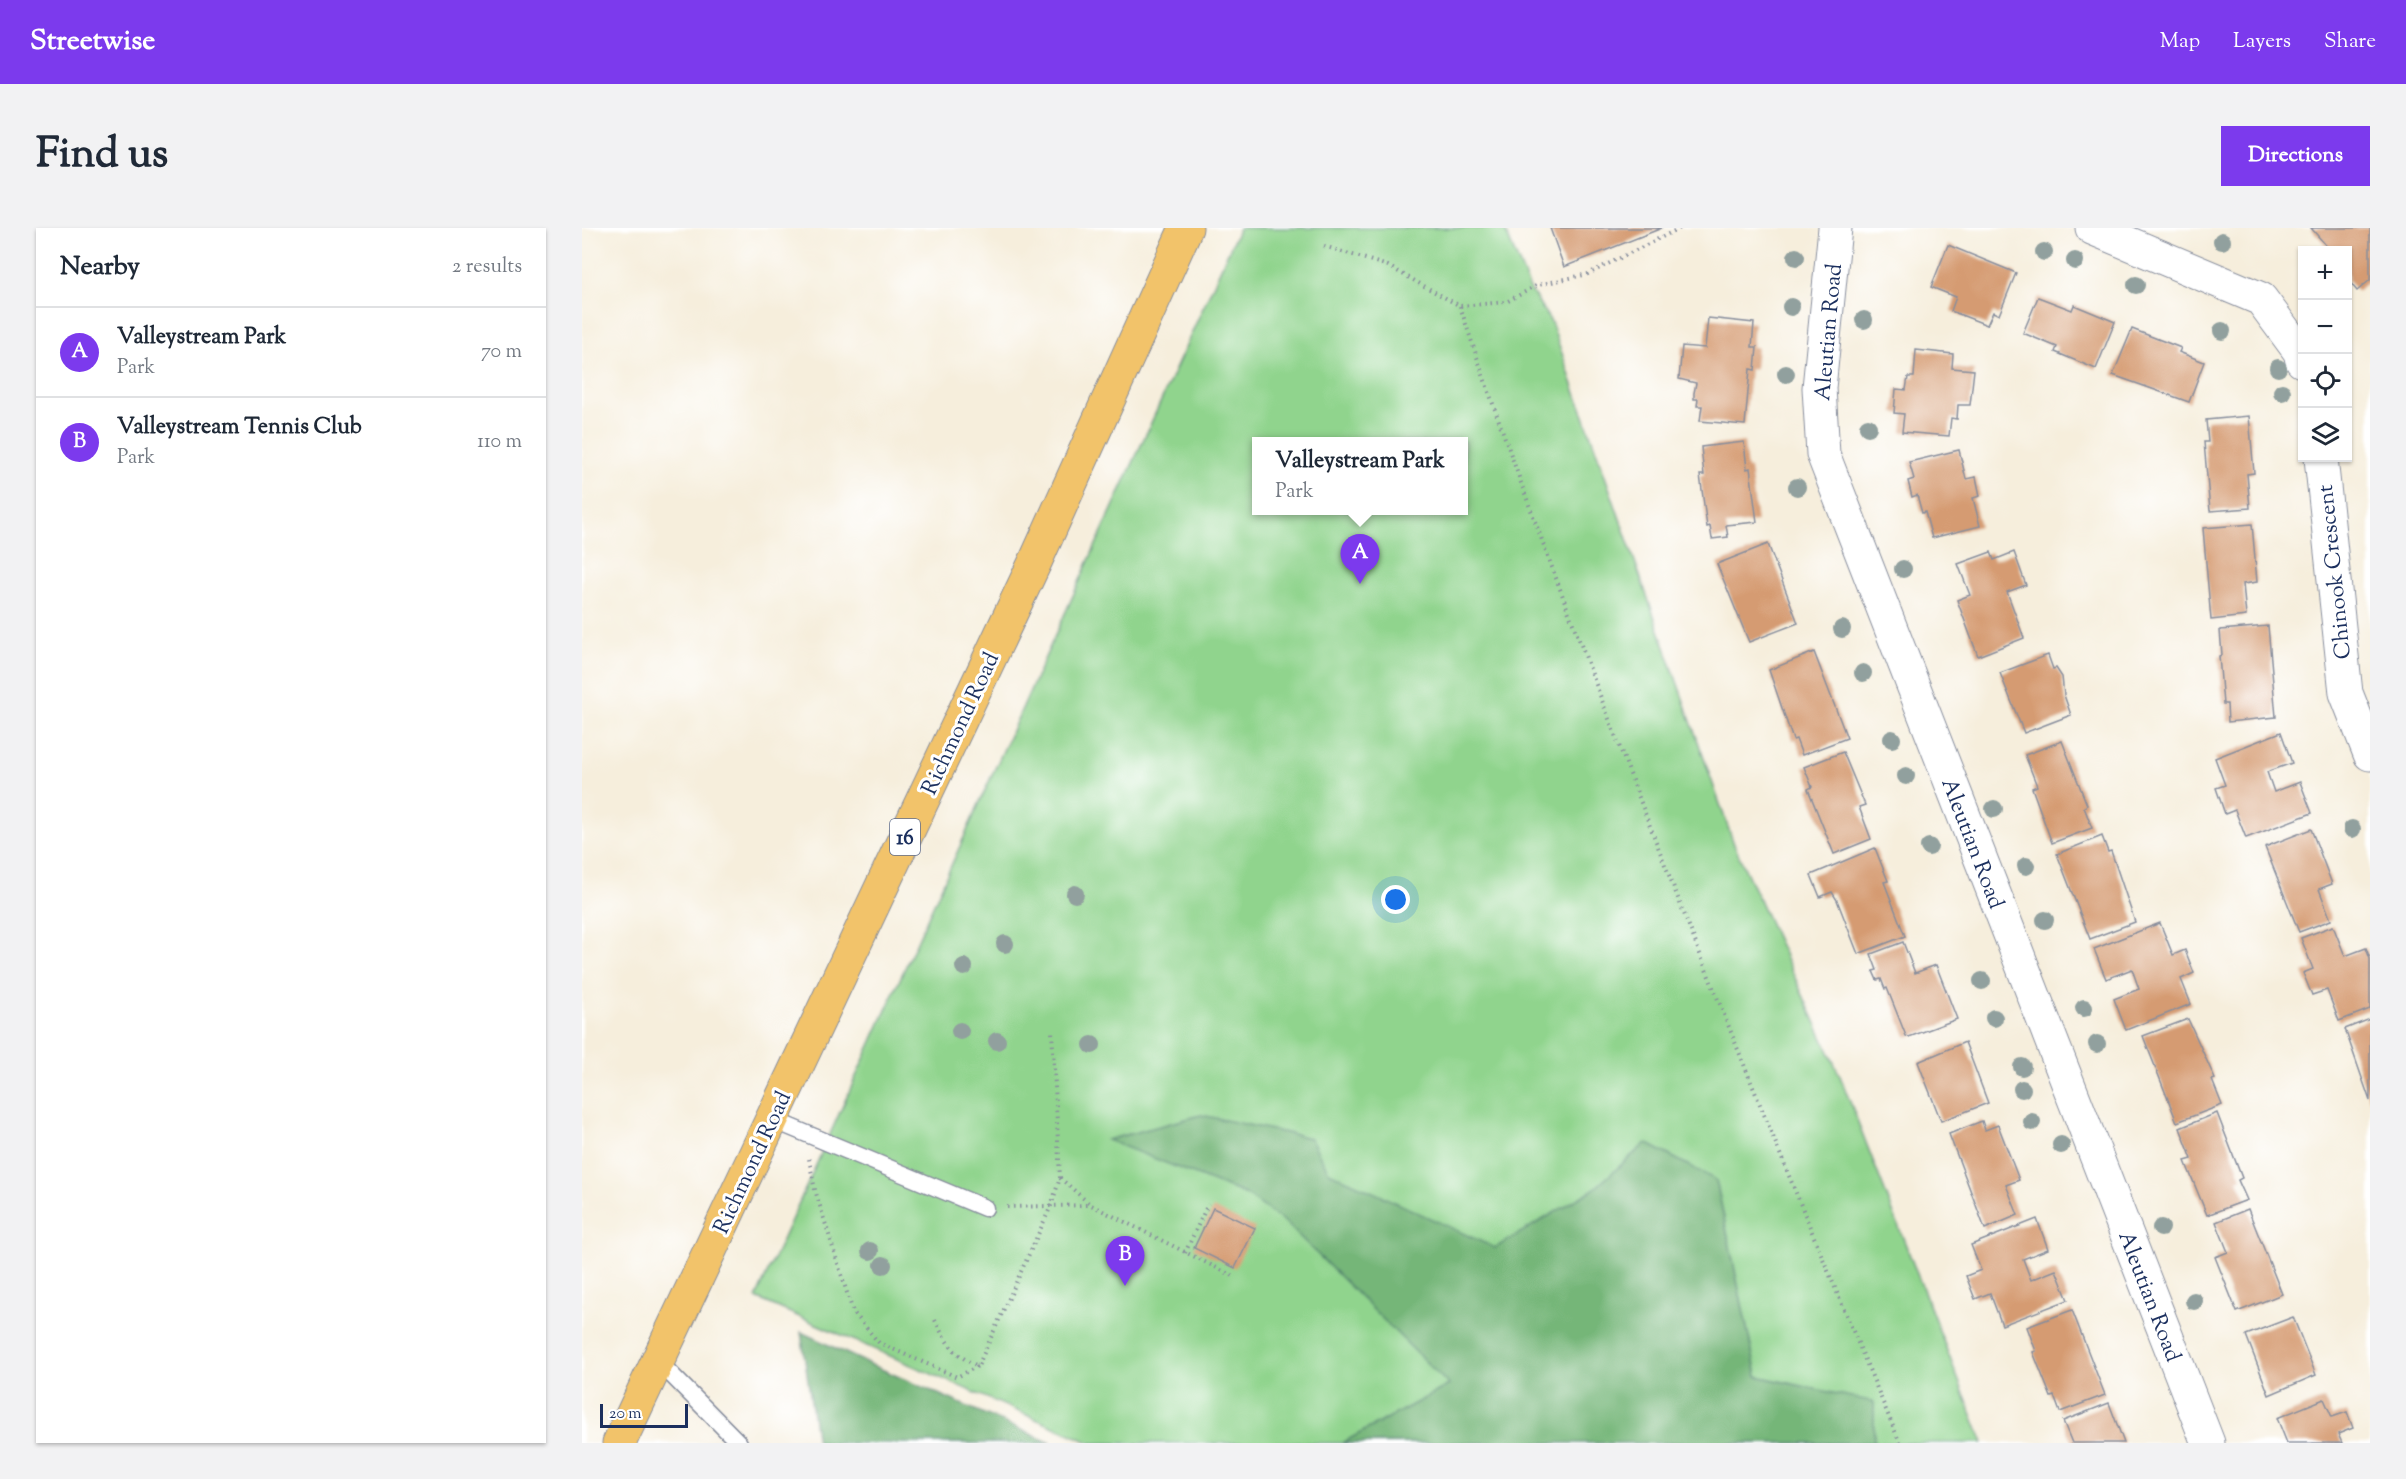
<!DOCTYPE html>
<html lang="en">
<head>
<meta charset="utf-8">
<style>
  :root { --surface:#fff; --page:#f2f2f3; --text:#1f2937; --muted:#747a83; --line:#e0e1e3; --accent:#7c3aed }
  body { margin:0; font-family:"Sorts Mill Goudy",serif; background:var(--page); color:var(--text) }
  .controls { position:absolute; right:18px; top:18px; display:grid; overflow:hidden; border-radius:0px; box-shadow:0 2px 4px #0004 }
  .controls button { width:54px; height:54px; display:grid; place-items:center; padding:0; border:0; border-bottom:2px solid var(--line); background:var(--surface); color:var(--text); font:30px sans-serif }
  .scale { position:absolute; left:18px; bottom:15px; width:88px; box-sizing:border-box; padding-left:6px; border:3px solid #1b2f5e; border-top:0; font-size:16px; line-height:21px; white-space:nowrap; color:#1b2f5e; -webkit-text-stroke:4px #fff; paint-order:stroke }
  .you { position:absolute; left:814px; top:672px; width:21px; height:21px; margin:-15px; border:4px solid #fff; border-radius:50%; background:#1a73e8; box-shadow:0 0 0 9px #1a73e833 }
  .badge { display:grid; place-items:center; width:39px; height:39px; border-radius:50%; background:var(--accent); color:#fff; font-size:20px; font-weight:700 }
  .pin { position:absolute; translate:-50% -50px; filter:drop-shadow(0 2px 3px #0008) }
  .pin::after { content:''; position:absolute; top:32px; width:21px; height:18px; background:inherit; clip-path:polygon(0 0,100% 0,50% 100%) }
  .popup { position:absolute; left:670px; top:209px; width:216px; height:78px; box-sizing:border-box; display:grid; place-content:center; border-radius:0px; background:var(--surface); filter:drop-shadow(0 2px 4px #0005); font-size:20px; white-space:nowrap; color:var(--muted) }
  .popup b { font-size:22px; color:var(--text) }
  .popup::after { content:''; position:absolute; left:50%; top:100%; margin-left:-12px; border:12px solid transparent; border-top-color:var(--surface) }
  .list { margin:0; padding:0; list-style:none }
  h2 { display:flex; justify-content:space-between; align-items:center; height:78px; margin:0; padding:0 24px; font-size:26px }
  h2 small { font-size:20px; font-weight:400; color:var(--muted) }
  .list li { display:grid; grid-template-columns:39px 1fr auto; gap:18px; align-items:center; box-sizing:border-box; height:90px; padding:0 24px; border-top:2px solid var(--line) }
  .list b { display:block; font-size:22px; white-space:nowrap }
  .list p { margin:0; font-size:20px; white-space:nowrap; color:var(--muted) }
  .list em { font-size:20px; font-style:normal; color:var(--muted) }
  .icon { flex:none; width:33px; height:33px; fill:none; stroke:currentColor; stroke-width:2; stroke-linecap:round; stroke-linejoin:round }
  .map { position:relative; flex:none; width:1788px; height:1215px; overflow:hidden; border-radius:0px }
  header { display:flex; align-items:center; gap:36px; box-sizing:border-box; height:84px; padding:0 30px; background:var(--accent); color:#fff }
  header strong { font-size:28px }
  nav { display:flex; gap:33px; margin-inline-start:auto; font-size:21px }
  .intro { display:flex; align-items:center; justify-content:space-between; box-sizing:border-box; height:144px; padding:0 36px }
  h1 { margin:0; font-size:42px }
  .button { padding:15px 27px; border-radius:0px; background:var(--accent); color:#fff; font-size:21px; font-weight:700 }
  main { display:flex; gap:36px; padding:0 36px }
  aside { flex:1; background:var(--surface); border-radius:0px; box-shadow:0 2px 4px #0004 }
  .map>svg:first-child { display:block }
  .green { fill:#90d48d; stroke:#568276; stroke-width:1.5; fill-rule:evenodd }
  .forest { fill:#74b678; stroke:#48726b; stroke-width:1.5 }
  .building { fill:#d59b72 }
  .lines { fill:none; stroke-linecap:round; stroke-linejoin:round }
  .service-casing { stroke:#888e9d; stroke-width:19 }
  .minor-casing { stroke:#888e9d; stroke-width:35 }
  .primary-casing { stroke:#888e9d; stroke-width:35 }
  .path { stroke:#888e9d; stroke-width:4; stroke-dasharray:1.5 4.5; stroke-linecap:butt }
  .service { stroke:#fff; stroke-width:16 }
  .minor { stroke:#fff; stroke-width:33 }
  .primary { stroke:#f2c36a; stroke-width:33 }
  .tree { fill:#91a09e }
  .labels { text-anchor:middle; stroke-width:6; stroke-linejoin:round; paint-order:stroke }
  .shield { fill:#fff; stroke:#5f6d8e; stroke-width:1.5 }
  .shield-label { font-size:21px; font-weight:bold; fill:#1b2f5e }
  .street-label { font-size:22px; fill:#1b2f5e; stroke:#fff }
</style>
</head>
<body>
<header>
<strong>Streetwise</strong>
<nav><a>Map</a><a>Layers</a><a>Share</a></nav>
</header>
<div class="intro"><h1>Find us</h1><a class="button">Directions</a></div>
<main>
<aside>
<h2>Nearby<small>2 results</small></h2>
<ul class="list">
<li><span class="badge">A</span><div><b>Valleystream Park</b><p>Park</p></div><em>70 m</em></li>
<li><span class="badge">B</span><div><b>Valleystream Tennis Club</b><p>Park</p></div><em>110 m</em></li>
</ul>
</aside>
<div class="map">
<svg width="1788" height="1215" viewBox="0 0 1788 1215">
  <rect width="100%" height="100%" fill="#fff"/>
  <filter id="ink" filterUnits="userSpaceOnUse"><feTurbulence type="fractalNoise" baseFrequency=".0167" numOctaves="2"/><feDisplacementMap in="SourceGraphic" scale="12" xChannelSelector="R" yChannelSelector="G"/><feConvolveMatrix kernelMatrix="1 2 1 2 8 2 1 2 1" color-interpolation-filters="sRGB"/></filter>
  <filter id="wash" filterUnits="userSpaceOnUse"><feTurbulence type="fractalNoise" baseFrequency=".008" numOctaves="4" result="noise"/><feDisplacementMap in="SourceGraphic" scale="24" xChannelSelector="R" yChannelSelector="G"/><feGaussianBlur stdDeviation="1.35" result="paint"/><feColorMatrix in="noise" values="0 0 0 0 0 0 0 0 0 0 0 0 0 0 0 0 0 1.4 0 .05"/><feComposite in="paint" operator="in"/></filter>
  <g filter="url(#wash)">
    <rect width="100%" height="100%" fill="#f6eedc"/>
    <!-- green -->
    <path class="green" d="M657,0H922L948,61L969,94L1153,619L1258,848L1401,1215H1141L1175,1148L1135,957L842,1215H509L174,1070ZM674,214H882V282H674Z"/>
    <!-- forest -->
    <g class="forest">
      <path d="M619,887L728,910L747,944L913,1020L1012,961L1064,915L1134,952L1175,1148L1292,1174V1215H760L867,1157L704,995L665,967L525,912Z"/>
      <path d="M219,1104L283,1134L469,1215H235Z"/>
    </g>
    <g id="blocks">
      <!-- building -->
      <g class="building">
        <path d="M968,0H1080L982,39Z"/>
        <path d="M1729,0H1788V52L1775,63L1766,52V22H1748Z"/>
        <path d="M1366,17L1434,45L1417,87L1411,84L1405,97L1369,83L1374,69L1349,59Z"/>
        <path d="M1456,69L1490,82L1492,77L1533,94L1514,141L1473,124L1475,119L1441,105Z"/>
        <path d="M1126,90L1172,95L1170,119H1175L1173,142L1168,141L1163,197L1118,193L1120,178H1115L1116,171H1112V165L1114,155L1097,151L1100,118L1123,120Z"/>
        <path d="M1550,101L1599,120L1597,124L1622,134L1607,174L1531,147Z"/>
        <path d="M1334,122L1371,126L1370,140L1392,142L1388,177H1376L1375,191L1369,190L1367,208L1320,204L1322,186L1312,185L1314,161L1324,162L1326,149H1332Z"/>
        <path d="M1667,188L1672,245L1665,246L1668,280L1628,283L1622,214H1626L1624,192Z"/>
        <path d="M1162,214L1165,241L1168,240L1175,294L1144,297L1146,309L1130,311L1128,298L1125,299L1118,247H1122L1119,219Z"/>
        <path d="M1377,222L1384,251L1394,249L1398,268L1391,270L1398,298L1350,310L1343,284L1340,285L1335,267L1330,269L1326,253L1332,251L1327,234Z"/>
        <path d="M1670,296L1675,354L1661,356L1664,388L1629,392L1621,300Z"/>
        <path d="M1186,316L1216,395L1167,414L1135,336Z"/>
        <path d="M1409,324L1412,332L1432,324L1444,357L1425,364L1442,410L1396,428L1375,372L1388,367L1376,336Z"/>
        <path d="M1686,398L1694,489L1646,494L1645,476H1641L1637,428L1640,427L1638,402Z"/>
        <path d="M1232,424L1265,510L1220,527L1214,511L1211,512L1187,442Z"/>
        <path d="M1466,427L1471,441L1474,440L1480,449L1482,467L1489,487L1442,505L1418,445Z"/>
        <path d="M1699,504L1710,535L1685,544L1692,564L1718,554L1730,585L1664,610L1653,582L1643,586L1634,560L1643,557L1633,530Z"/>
        <path d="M1480,513L1505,577L1502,579L1510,600L1470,615L1450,560L1455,558L1443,527Z"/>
        <path d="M1261,524L1283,577L1277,579L1289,611L1252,626L1226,561L1230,559L1222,539Z"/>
        <path d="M1729,601L1750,656L1737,661L1749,692L1717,704L1683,619Z"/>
        <path d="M1520,608L1526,624L1529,623L1553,694L1508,711L1475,626Z"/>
        <path d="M1293,620L1306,653L1302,654L1323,708L1276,726L1255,672L1250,664L1238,669L1229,647Z"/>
        <path d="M1578,695L1591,727L1603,722L1612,745L1599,751L1609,776L1544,802L1532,771L1557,761L1550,741L1524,751L1512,721Z"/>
        <path d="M1751,698L1763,728L1784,720L1788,731V781L1757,793L1745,762L1730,767L1721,745L1731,741L1719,710Z"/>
        <path d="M1321,714L1333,745L1354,737L1375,791L1327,809L1324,808L1305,760L1303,761L1299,751L1295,752L1291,743L1295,742L1289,726Z"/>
        <path d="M1606,791L1633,851L1630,852L1640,877L1595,894L1561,808Z"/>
        <path d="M1788,791V873L1763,801Z"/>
        <path d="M1383,814L1406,875L1359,893L1336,834Z"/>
        <path d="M1635,885L1660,950L1656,952L1665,972L1625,987L1603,933L1610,931L1598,900Z"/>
        <path d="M1400,893L1403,902L1416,897L1437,952L1424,957L1436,987L1403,1001L1367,906Z"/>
        <path d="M631,980L673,1000L653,1040L612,1020Z"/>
        <path d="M1666,981L1700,1066L1655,1084L1633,1029L1646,1024L1634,994Z"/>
        <path d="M1455,991L1466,1021L1441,1031L1449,1052L1474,1042L1486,1072L1420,1097L1408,1065L1393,1071L1384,1048L1399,1042L1389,1017Z"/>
        <path d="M1490,1082L1523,1167L1478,1184L1472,1168L1469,1169L1451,1124L1454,1123L1445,1099Z"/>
        <path d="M1711,1089L1734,1147L1687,1167L1664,1107Z"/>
        <path d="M1742,1171L1750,1189L1765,1184L1771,1200L1756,1206L1760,1215H1705L1695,1190Z"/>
        <path d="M1527,1175L1542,1215H1490L1481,1193Z"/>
      </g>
    </g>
  </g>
  <g filter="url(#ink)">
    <use href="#blocks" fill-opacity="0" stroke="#888e9d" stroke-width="1.5"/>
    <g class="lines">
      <!-- service casing -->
      <g class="service-casing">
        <g id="service">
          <path d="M189,891L403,980"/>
          <path d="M75,1132L157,1215"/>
        </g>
      </g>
      <!-- minor casing -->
      <g class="minor-casing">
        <g id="minor">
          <path d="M1253,0L1237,160L1241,226L1626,1215"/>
          <path d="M1510,0L1679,71L1718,124L1720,133"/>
          <path d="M1739,230L1764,465L1788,526"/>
        </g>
      </g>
      <!-- primary casing -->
      <g class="primary-casing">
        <path id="primary" d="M37,1215L454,332L604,0"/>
      </g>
      <!-- path -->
      <g class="path">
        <path d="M742,18L806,38L878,78L924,74L956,57L1006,46L1098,0"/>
        <path d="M878,78C921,210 970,340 1019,470C1114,721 1214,969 1318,1215"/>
        <path d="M227,931L233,962L271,1084L297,1115L375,1149L396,1138"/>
        <path d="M478,950L509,977L651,1048"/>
        <path d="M425,979L508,977"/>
        <path d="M603,1025L626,976"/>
        <path d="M353,1092C364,1115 373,1128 396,1138L469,978L478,950L470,803"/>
      </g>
      <!-- service -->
      <use href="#service" class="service"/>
      <!-- minor -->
      <use href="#minor" class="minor"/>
      <!-- primary -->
      <use href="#primary" class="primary"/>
    </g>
    <!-- trees -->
    <g class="tree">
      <circle cx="1640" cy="13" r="9"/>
      <circle cx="1462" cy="24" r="9"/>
      <circle cx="1214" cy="29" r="9"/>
      <circle cx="1493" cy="33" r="9"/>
      <circle cx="1554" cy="57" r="9"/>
      <circle cx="1209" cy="79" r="9"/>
      <circle cx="1282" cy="92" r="9"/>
      <circle cx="1640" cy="103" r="9"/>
      <circle cx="1696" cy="140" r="9"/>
      <circle cx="1204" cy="146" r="9"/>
      <circle cx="1700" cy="164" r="9"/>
      <circle cx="1286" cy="199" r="9"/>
      <circle cx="1215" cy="259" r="9"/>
      <circle cx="1321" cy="341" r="9"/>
      <circle cx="1260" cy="401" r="9"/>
      <circle cx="1281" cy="445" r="9"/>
      <circle cx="1310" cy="511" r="9"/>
      <circle cx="1324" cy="548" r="9"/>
      <circle cx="1412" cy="581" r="9"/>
      <circle cx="1770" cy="601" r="9"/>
      <circle cx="1347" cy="619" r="9"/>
      <circle cx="1444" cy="638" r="9"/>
      <circle cx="493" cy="666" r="9"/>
      <circle cx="1463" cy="692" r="9"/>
      <circle cx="423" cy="716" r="9"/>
      <circle cx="382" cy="739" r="9"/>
      <circle cx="1400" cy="753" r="9"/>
      <circle cx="1502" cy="780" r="9"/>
      <circle cx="1412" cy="790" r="9"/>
      <circle cx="378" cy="803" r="9"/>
      <circle cx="415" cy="813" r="9"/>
      <circle cx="1515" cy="816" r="9"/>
      <circle cx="510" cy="817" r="9"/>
      <circle cx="1440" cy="839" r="9"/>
      <circle cx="1440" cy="861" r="9"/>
      <circle cx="1450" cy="894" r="9"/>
      <circle cx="1479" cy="917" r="9"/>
      <circle cx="1579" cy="1000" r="9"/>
      <circle cx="288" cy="1023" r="9"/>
      <circle cx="301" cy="1037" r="9"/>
      <circle cx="1612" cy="1073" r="9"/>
    </g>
  </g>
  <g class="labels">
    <!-- shield labels -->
    <rect class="shield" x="308" y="591" width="30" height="36" rx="4.5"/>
    <g class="shield-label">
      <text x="323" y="616">16</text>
    </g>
    <!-- street labels -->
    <g class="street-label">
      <text transform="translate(1245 104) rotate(-85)" y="8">Aleutian Road</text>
      <text transform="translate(1751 344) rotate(-96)" y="8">Chinook Crescent</text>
      <text transform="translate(377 495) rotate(-65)" y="8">Richmond Road</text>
      <text transform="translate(1392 615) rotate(69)" y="8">Aleutian Road</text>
      <text transform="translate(169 934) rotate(-65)" y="8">Richmond Road</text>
      <text transform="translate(1569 1068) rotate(69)" y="8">Aleutian Road</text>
    </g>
  </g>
</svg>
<div class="controls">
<button>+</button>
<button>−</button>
<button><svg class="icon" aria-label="locate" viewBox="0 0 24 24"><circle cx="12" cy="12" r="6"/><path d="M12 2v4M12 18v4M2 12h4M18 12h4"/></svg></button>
<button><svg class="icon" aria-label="layers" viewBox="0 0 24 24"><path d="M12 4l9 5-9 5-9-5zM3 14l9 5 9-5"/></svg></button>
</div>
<div class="scale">20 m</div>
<div class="you"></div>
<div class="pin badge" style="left:778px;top:356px">A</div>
<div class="popup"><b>Valleystream Park</b>Park</div>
<div class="pin badge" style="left:543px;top:1058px">B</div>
</div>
</main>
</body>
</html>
